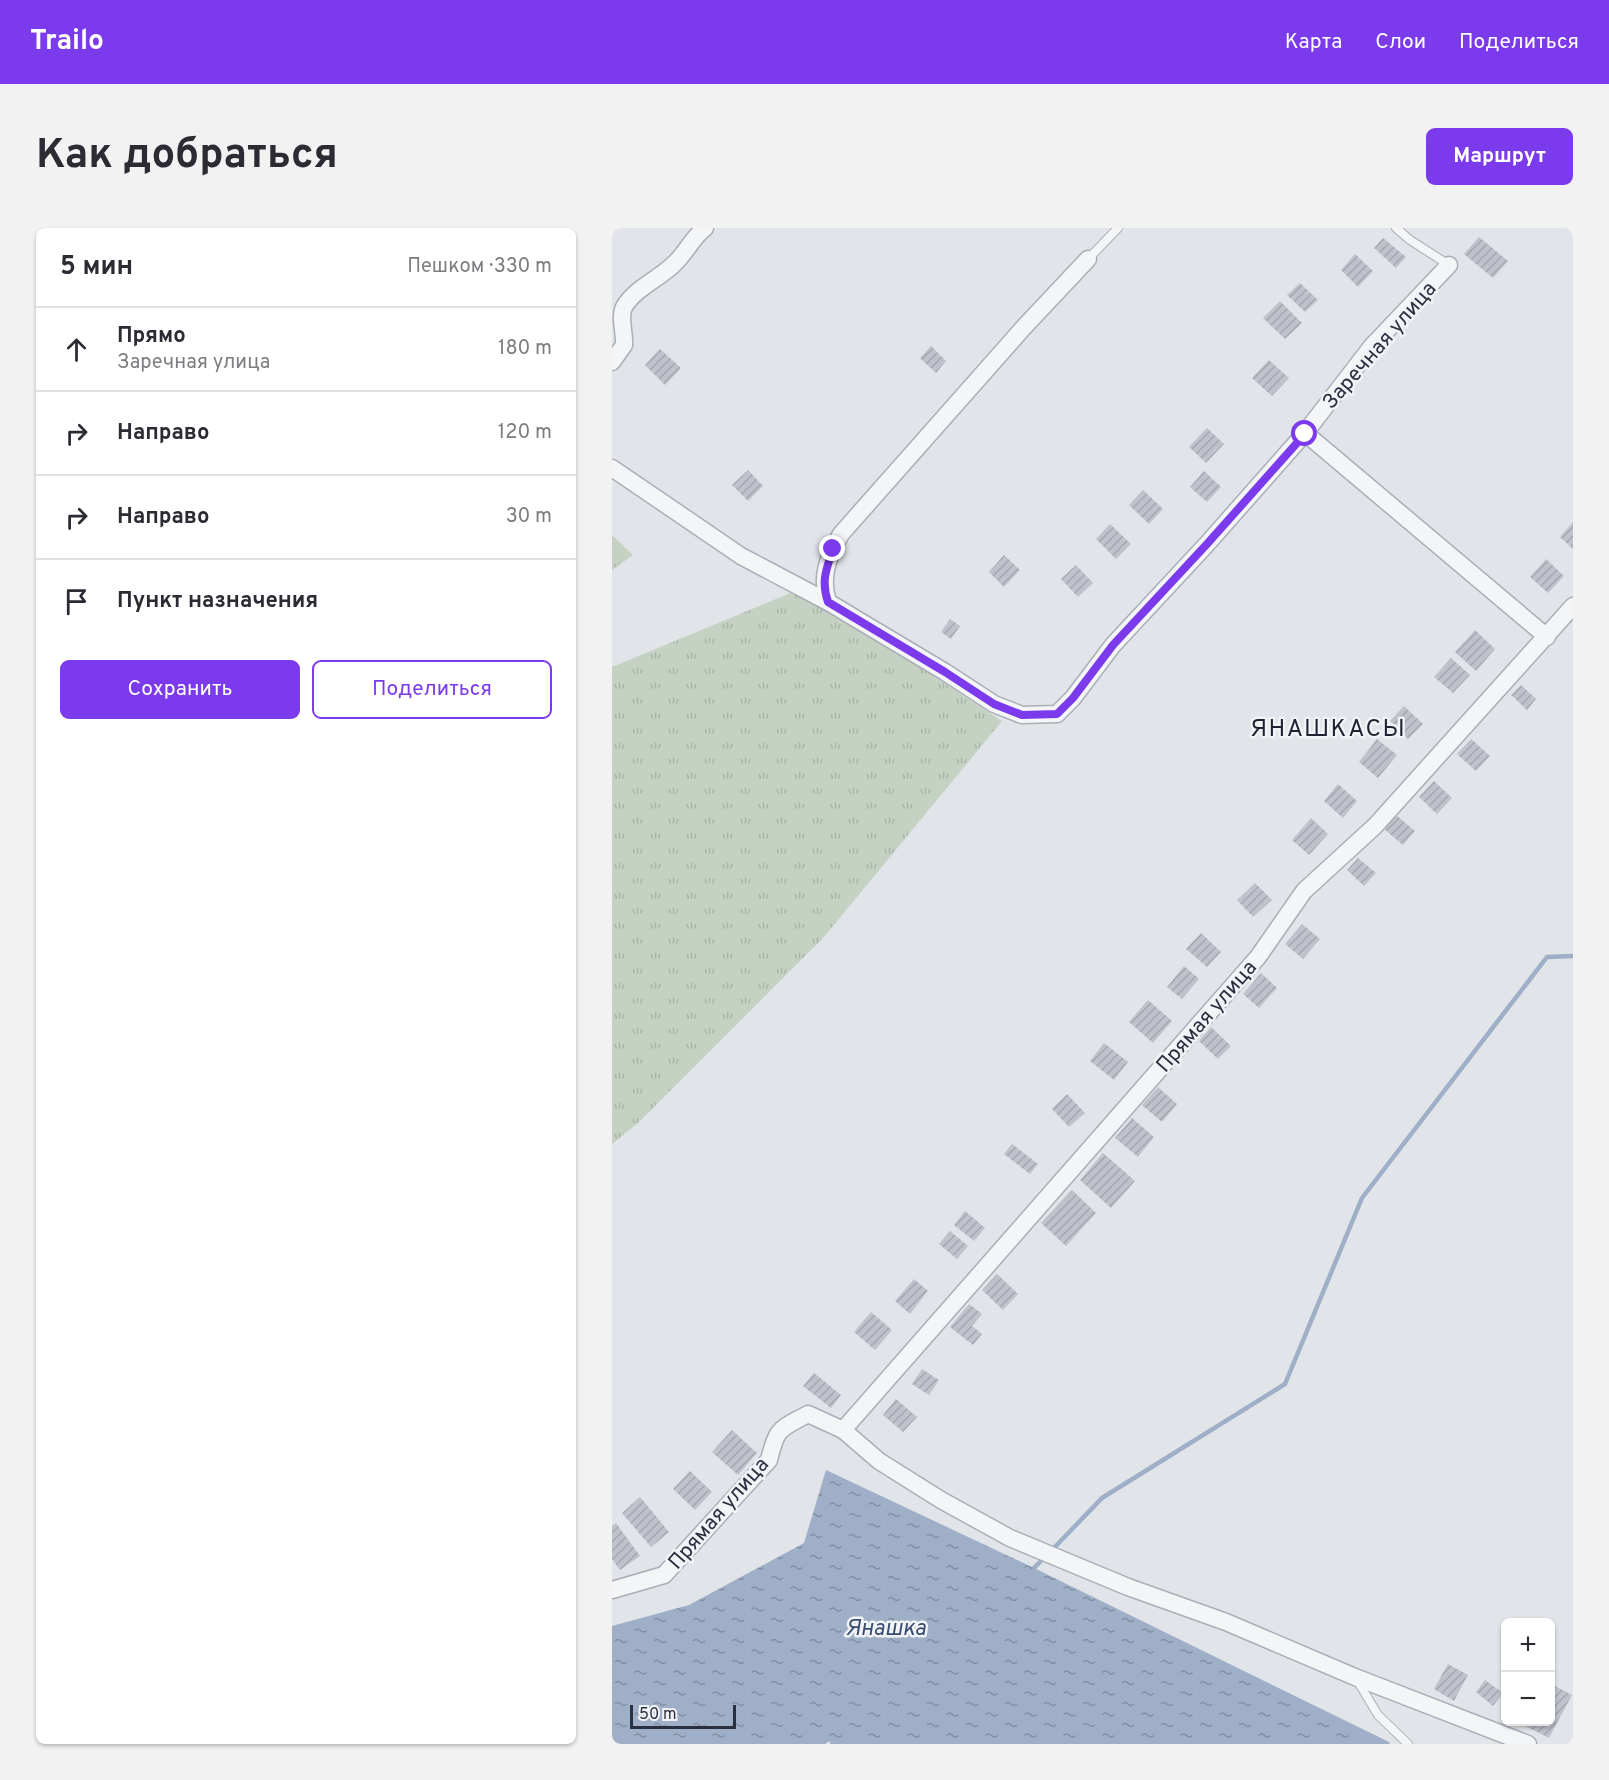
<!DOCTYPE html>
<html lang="ru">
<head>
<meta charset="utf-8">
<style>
  :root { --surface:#fff; --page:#f2f2f3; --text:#2b2b33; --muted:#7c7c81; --line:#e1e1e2; --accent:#7c3aed }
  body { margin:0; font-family:Overpass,sans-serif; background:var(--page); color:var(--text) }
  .controls { position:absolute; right:18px; bottom:18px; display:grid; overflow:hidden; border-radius:9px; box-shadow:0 2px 4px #0004 }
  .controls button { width:54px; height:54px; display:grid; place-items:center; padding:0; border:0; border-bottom:2px solid var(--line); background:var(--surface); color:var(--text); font:30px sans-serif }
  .scale { position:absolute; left:18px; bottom:15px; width:106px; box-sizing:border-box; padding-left:6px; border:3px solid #2a3040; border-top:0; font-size:16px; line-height:21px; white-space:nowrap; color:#2a3040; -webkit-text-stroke:4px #f1f3f6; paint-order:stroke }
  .stop { position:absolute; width:18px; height:18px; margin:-14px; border:4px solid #7c3aed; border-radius:50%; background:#fff }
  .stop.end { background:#7c3aed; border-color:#fff; box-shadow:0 2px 6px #0008 }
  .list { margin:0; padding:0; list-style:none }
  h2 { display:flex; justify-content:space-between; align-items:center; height:78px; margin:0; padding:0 24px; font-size:26px }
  h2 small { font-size:20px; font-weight:400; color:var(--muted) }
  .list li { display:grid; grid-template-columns:39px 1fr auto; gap:18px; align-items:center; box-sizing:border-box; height:84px; padding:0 24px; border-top:2px solid var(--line) }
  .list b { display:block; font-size:22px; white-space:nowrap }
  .list p { margin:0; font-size:20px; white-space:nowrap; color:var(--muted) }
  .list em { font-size:20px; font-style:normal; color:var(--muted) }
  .actions { display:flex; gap:12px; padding:18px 24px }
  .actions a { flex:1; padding:14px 0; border:2px solid var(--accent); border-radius:9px; text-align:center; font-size:21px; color:var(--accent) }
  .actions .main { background:var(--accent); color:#fff }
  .icon { flex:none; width:33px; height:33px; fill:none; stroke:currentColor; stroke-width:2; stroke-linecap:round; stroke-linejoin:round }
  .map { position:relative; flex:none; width:961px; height:1516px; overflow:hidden; border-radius:9px }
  header { display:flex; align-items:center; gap:36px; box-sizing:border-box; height:84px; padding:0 30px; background:var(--accent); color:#fff }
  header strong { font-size:28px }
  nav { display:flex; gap:33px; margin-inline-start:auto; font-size:21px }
  .intro { display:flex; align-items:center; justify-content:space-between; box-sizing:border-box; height:144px; padding:0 36px }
  h1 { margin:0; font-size:42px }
  .button { padding:15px 27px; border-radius:9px; background:var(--accent); color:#fff; font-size:21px; font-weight:700 }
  main { display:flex; gap:36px; padding:0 36px }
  aside { flex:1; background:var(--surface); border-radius:9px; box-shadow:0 2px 4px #0004 }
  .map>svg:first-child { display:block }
  .grass { fill:url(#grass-tufts) }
  .water { fill:url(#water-ripples) }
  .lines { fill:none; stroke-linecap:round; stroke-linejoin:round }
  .stream { stroke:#9eafc7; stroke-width:4.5 }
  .building { fill:url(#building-hatch) }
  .lane-casing { stroke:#aaaeb6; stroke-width:10 }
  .street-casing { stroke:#aaaeb6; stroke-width:19 }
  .lane { stroke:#f4f5f7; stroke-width:8 }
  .street { stroke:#f4f5f7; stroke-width:16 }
  .route { stroke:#7c3aed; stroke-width:8 }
  .labels { text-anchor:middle; stroke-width:5; stroke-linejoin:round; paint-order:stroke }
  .street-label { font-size:21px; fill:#2a3040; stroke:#f1f3f6 }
  .water-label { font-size:22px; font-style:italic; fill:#364c72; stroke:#f1f3f6 }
  .quarter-label { font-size:24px; letter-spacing:1.5px; fill:#1c2231; stroke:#f1f3f6 }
</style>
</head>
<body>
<header>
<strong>Trailo</strong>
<nav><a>Карта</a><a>Слои</a><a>Поделиться</a></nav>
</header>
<div class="intro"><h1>Как добраться</h1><a class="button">Маршрут</a></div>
<main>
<aside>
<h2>5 мин<small>Пешком · 330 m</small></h2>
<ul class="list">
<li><svg class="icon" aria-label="ahead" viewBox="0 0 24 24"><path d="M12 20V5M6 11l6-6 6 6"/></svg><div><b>Прямо</b><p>Заречная улица</p></div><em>180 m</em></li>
<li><svg class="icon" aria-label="right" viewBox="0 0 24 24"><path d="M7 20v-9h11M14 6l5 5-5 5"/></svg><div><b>Направо</b></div><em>120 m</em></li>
<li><svg class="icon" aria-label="right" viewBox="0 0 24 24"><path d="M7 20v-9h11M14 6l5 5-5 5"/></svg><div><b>Направо</b></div><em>30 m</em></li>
<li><svg class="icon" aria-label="arrive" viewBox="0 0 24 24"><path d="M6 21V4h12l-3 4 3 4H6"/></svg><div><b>Пункт назначения</b></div></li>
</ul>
<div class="actions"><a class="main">Сохранить</a><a>Поделиться</a></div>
</aside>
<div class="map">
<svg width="961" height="1516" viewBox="0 0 961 1516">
  <defs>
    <pattern id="grass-tufts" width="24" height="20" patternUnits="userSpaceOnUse" patternTransform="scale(1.5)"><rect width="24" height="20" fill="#c5d2c3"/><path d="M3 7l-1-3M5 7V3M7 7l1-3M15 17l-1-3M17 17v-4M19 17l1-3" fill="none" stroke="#a9b5a9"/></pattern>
    <pattern id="water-ripples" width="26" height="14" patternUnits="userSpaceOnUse" patternTransform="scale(1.5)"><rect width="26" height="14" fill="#9eafc7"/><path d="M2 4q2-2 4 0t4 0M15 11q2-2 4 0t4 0" fill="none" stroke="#818fa3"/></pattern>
    <pattern id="building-hatch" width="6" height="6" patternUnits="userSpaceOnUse" patternTransform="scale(1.5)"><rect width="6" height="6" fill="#bfc2cb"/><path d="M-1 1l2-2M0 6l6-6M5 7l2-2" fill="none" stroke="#a4a7af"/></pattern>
  </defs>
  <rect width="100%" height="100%" fill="#e1e4e9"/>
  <!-- grass -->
  <g class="grass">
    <path d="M0,307L21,327L0,342Z"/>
    <path d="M188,361L390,493L212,709L26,895L0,916V439Z"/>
  </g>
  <!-- water -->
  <path class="water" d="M214,1242L422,1340L777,1514L778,1516H218V1513L213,1516H0V1398L77,1377L192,1315Z"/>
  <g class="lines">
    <!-- stream -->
    <g class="stream">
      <path d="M439,1323L490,1270L673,1156L750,970L935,729L961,728"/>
      <path d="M422,1340L433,1329"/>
    </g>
  </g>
  <!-- building -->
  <g class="building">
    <path d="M867,9L896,33L881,50L852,26Z"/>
    <path d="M771,10L794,29L784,40L762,20Z"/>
    <path d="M743,26L761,43L746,59L729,42Z"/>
    <path d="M688,55L706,72L693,84L675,67Z"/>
    <path d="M668,73L690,95L673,111L651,90Z"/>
    <path d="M319,118L334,133L324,145L308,130Z"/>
    <path d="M48,121L69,140L53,157L33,137Z"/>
    <path d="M657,132L677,150L660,168L640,150Z"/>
    <path d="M595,200L612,216L594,235L577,219Z"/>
    <path d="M136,242L151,258L136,273L120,257Z"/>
    <path d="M592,243L609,259L595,274L578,259Z"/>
    <path d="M531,262L551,281L537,296L517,277Z"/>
    <path d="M961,294V321L948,309Z"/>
    <path d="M498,296L519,316L504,331L484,311Z"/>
    <path d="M392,327L408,342L392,359L377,344Z"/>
    <path d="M934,331L952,348L936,365L918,349Z"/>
    <path d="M464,337L481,355L466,369L449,351Z"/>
    <path d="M338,391L348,398L339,411L329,404Z"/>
    <path d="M863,402L883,421L864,443L843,424Z"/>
    <path d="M839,430L858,447L841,465L822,449Z"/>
    <path d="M909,457L924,471L915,482L899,467Z"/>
    <path d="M792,478L811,496L796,511L778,493Z"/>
    <path d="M765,511L785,527L766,550L747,534Z"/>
    <path d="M859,511L878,528L864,543L845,526Z"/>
    <path d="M822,553L840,570L825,586L807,569Z"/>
    <path d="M726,556L745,573L731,590L712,573Z"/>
    <path d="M784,587L803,603L791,617L772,601Z"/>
    <path d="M699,590L716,606L697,627L680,612Z"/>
    <path d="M746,630L764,645L752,658L735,642Z"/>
    <path d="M643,655L660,672L641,689L625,672Z"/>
    <path d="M690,696L708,711L691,731L673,716Z"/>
    <path d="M589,705L609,724L595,739L574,721Z"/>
    <path d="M572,738L587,751L570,771L555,759Z"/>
    <path d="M649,745L665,760L647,780L631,766Z"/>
    <path d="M536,772L560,793L541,815L517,794Z"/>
    <path d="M599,799L619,818L606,831L587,813Z"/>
    <path d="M492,815L516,834L502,852L478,833Z"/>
    <path d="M546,859L565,876L550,894L530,877Z"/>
    <path d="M455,866L473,885L457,899L440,881Z"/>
    <path d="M520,890L542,909L526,929L503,910Z"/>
    <path d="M400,916L426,936L418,946L392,926Z"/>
    <path d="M491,925L523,953L499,980L468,952Z"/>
    <path d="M460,962L484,985L454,1018L429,995Z"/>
    <path d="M353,983L373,1000L362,1013L342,997Z"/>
    <path d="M338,1003L356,1018L345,1031L327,1016Z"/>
    <path d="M385,1046L406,1066L391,1082L370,1062Z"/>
    <path d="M302,1051L316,1063L298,1086L283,1073Z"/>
    <path d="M357,1076L370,1086L360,1098L370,1106L361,1117L338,1099Z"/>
    <path d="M259,1084L280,1102L263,1122L242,1104Z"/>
    <path d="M310,1141L327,1152L317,1167L300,1156Z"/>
    <path d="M202,1145L229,1167L219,1180L191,1158Z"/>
    <path d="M284,1171L305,1189L291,1204L271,1187Z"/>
    <path d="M120,1202L145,1225L126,1247L100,1224Z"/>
    <path d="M78,1243L100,1264L83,1282L61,1261Z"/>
    <path d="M28,1269L57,1304L39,1319L10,1285Z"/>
    <path d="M4,1295L28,1328L8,1342L0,1331V1298Z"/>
    <path d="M836,1436L856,1447L842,1473L822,1461Z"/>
    <path d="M873,1452L891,1465L881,1478L864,1464Z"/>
    <path d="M939,1456L960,1467L937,1510L905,1494H939Z"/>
  </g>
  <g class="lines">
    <!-- lane casing -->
    <g class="lane-casing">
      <g id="lane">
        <path d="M784,0L798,12L837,37"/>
        <path d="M476,31L506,0"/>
        <path d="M745,1452L766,1487L796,1516"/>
      </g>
    </g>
    <!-- street casing -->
    <g class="street-casing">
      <g id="street">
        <path d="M0,134L12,117C13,105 7,90 12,79C23,60 47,51 62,36C74,25 80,10 93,0"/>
        <path d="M693,205L935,409"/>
        <path d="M0,240L129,328L216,374L333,444L382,476L410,487L445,486L461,470L501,417L595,316L693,205L760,118L837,37"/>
        <path d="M216,374C208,349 216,329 229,306L413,98L476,31"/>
        <path d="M231,1202L646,729L692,663L763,598L961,378"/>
        <path d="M0,1362L52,1347L157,1232C165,1199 167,1202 196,1186L231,1202L267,1233L329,1272L398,1310L516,1359L614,1394L743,1449L916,1516"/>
      </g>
    </g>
    <!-- lane -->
    <use href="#lane" class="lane"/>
    <!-- street -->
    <use href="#street" class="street"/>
  </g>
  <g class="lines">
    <!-- route -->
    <path class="route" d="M221,321C214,342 209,353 216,374L333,444L382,476L410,487L445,486L461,470L501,417L595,316L693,206"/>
  </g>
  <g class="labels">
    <!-- street labels -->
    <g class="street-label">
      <text transform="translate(767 117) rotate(-49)" y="7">Заречная улица</text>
      <text transform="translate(594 788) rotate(-49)" y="7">Прямая улица</text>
      <text transform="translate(106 1285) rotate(-49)" y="7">Прямая улица</text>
    </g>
    <!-- water labels -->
    <g class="water-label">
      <text x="274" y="1407">Янашка</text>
    </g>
    <!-- quarter labels -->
    <g class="quarter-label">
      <text x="716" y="508">ЯНАШКАСЫ</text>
    </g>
  </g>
</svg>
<div class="controls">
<button>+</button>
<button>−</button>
</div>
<div class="scale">50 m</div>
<div class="stop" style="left:693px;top:206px"></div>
<div class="stop end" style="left:221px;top:321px"></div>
</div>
</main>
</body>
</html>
